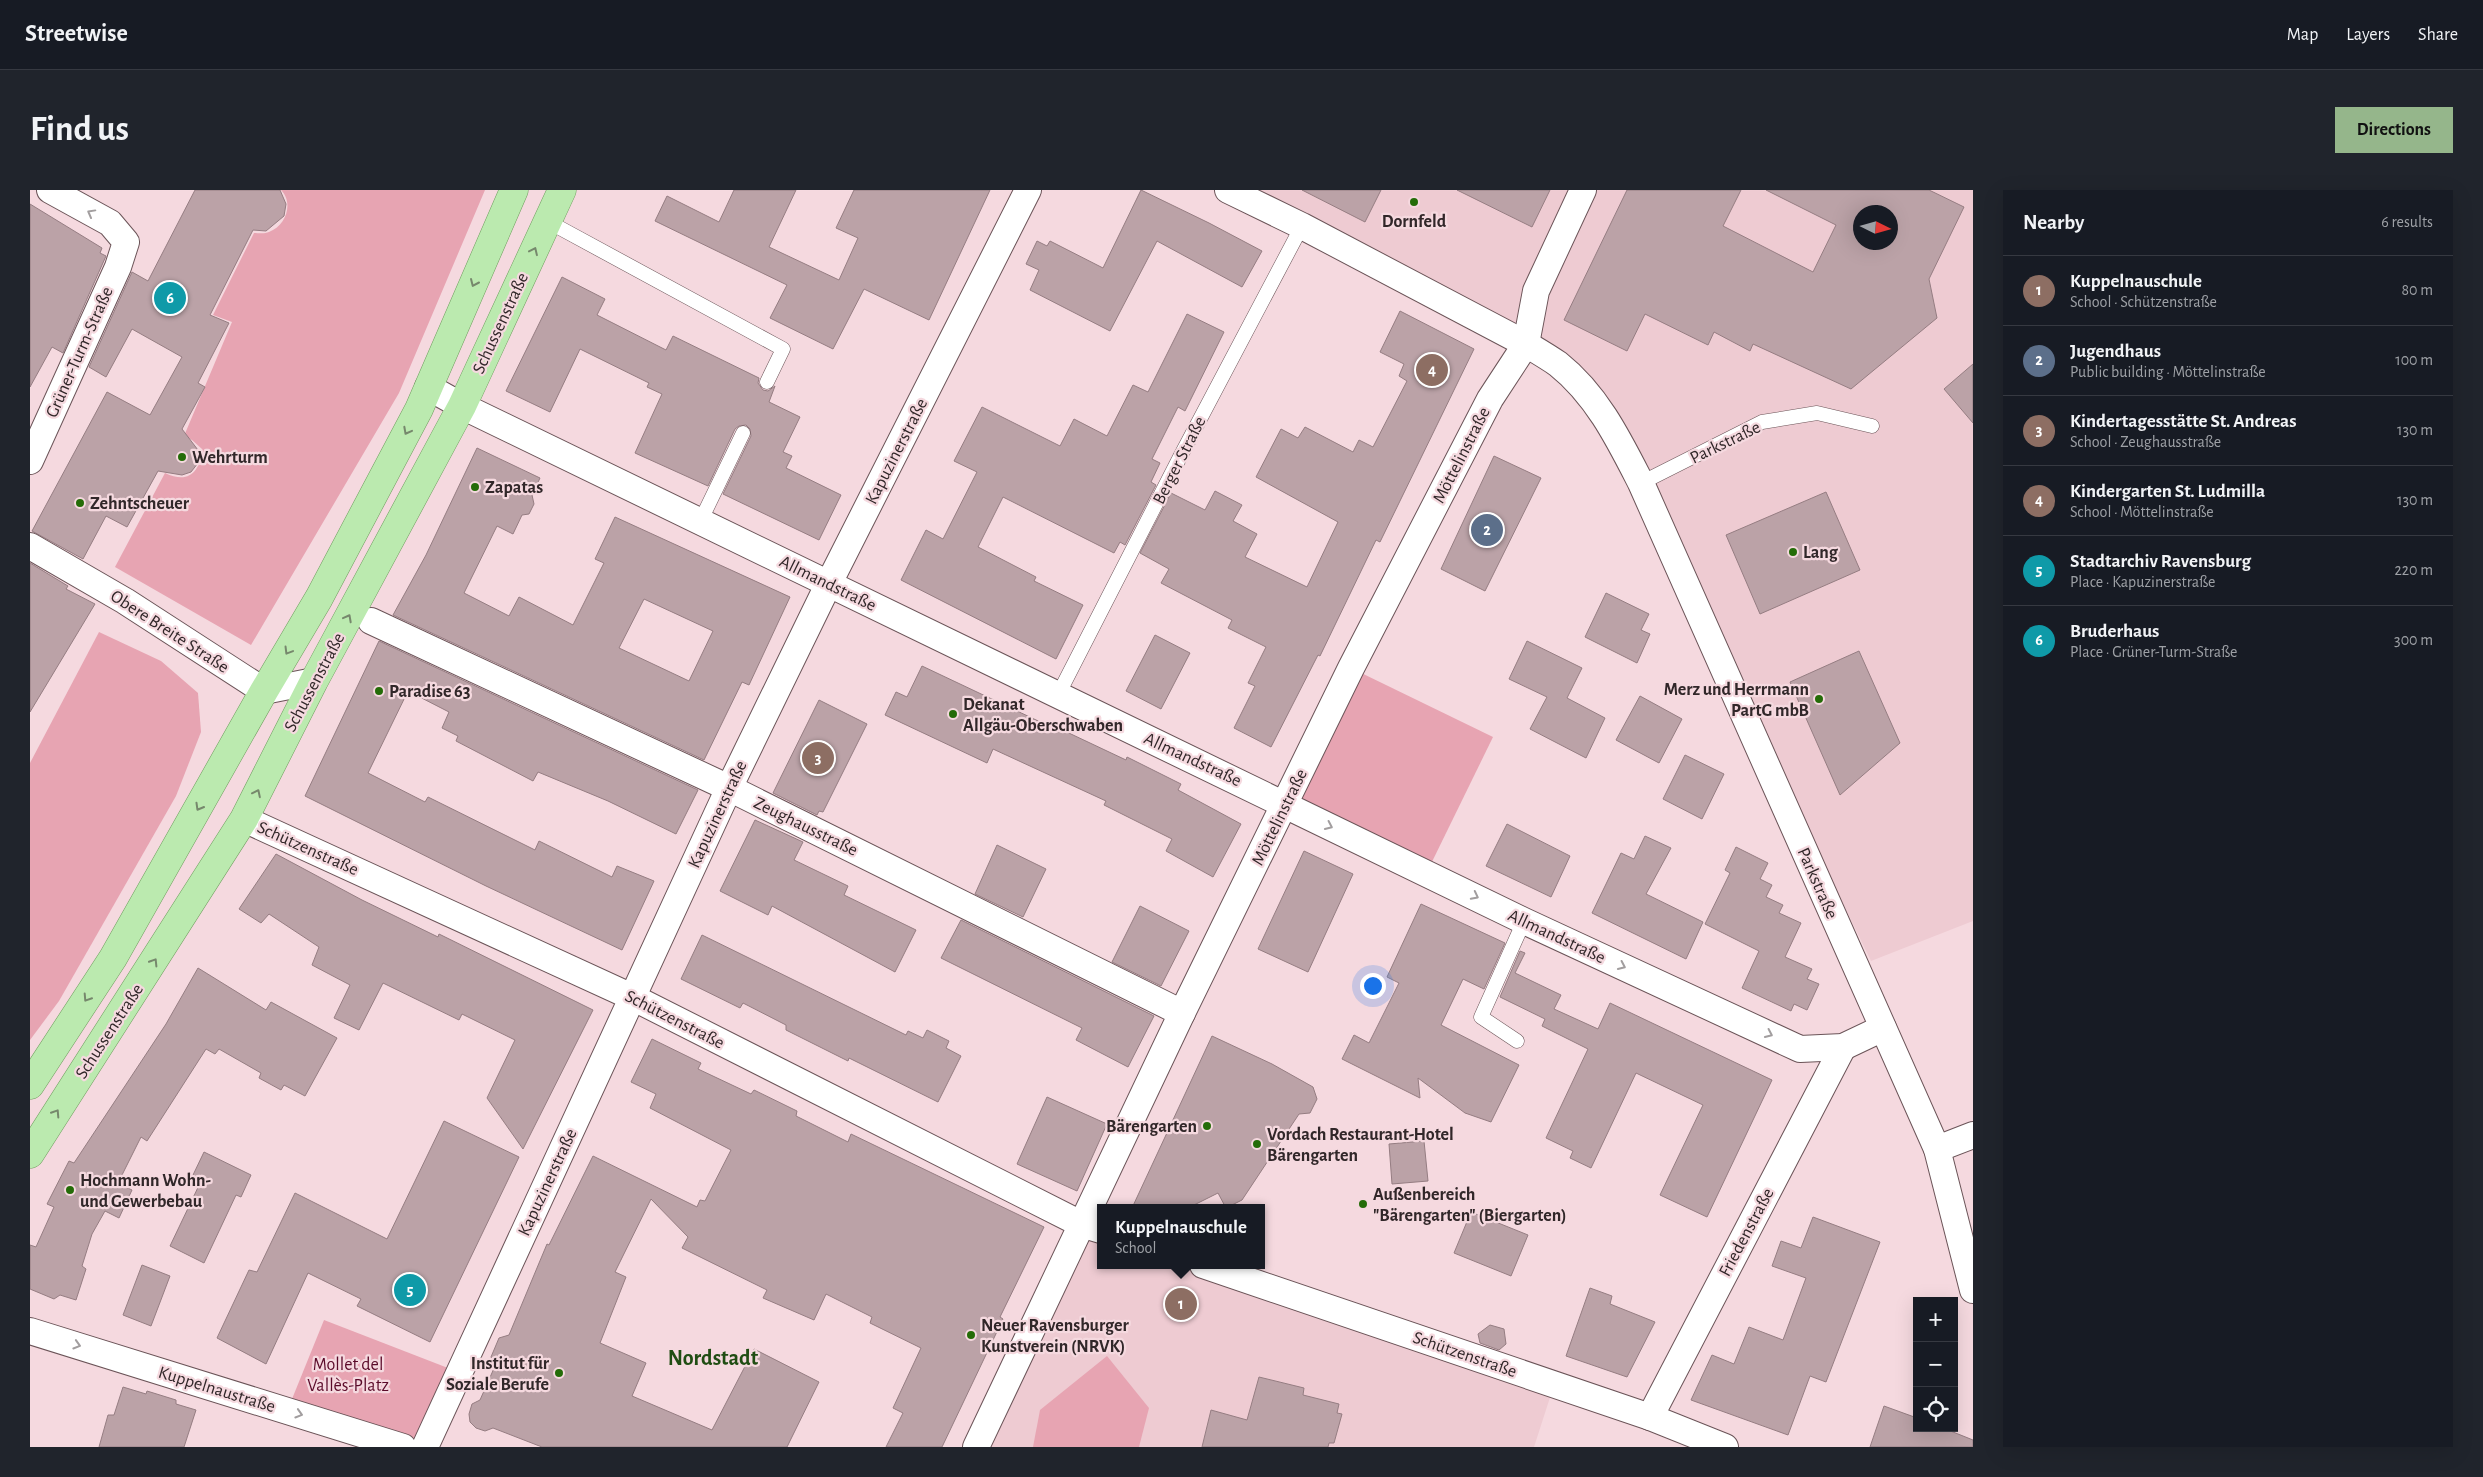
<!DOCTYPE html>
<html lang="en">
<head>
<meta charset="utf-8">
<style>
  :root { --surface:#171b24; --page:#20242c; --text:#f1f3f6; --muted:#9ea1a6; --line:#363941; --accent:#95b68b }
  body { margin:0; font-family:"Alegreya Sans",sans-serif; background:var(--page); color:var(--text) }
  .controls { position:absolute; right:15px; bottom:15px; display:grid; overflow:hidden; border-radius:0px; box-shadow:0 5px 20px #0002 }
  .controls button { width:45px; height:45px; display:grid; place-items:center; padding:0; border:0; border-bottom:1px solid var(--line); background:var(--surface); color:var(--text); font:25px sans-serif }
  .compass { position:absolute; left:1823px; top:15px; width:45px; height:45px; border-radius:50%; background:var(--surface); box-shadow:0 5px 20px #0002; rotate:95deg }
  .you { position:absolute; left:1342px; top:795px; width:18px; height:18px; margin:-12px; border:4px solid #fff; border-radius:50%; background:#1a73e8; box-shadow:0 0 0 8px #1a73e833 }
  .badge { display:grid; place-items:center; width:32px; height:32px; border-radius:50%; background:var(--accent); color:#fff; font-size:16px; font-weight:700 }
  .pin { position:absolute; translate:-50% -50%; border:2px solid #fff; box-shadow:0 1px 5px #0006 }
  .popup { position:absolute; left:1067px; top:1014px; width:168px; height:65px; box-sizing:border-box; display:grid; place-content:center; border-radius:0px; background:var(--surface); filter:drop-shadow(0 1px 4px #0005); font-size:16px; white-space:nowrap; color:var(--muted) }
  .popup b { font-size:19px; color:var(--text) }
  .popup::after { content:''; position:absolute; left:50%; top:100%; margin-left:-10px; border:10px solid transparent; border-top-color:var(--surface) }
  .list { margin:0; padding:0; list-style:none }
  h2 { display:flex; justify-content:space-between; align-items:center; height:65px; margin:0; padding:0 20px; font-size:21px }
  h2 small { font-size:16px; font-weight:400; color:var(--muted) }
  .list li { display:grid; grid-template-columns:32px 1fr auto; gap:15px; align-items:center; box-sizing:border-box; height:70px; padding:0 20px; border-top:1px solid var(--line) }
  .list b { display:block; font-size:19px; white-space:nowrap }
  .list p { margin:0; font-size:16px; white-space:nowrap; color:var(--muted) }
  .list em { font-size:16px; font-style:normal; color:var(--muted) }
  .icon { flex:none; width:28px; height:28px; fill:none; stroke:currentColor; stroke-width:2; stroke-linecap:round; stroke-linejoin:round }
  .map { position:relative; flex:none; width:1943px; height:1257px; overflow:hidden; border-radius:0px }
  header { display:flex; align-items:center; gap:30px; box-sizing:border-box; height:70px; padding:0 25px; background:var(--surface); border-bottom:1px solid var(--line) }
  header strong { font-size:24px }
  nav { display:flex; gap:28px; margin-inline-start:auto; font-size:18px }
  .intro { display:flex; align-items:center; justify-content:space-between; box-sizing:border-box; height:120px; padding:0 30px }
  h1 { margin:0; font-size:35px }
  .button { padding:12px 22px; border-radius:0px; background:var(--accent); color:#111; font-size:18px; font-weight:700 }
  main { display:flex; gap:30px; padding:0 30px }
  aside { flex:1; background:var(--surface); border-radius:0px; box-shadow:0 5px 20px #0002 }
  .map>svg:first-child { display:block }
  .built { fill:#eecbd2; fill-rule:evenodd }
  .green { fill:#e7a4b2 }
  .building { fill:#bba2a7; stroke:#957d82; fill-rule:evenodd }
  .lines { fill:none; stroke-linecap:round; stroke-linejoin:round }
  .lane-casing { stroke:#6b5458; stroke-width:15 }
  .street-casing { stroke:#6b5458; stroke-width:28 }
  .primary-casing { stroke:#6d9d5d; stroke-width:29 }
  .lane { stroke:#fff; stroke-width:14 }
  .street { stroke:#fff; stroke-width:26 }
  .primary { stroke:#bbeaaf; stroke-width:28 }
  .oneway { stroke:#a29e9f }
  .oneway2 { stroke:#76886c }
  .poi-dot { fill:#246c08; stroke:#f5d9df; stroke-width:2 }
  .labels { text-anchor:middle; stroke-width:4.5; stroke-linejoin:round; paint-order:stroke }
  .poi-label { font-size:18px; font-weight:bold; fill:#312729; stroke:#f5d9df; text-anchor:start }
  .street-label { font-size:18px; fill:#312729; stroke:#f5d9df }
  .park-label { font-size:18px; fill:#5a0a29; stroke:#f5d9df }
  .district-label { font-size:22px; font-weight:bold; fill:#204d13; stroke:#f5d9df }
</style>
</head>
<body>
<header>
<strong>Streetwise</strong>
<nav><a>Map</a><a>Layers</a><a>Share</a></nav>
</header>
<div class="intro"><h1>Find us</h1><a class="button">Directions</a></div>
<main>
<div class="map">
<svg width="1943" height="1257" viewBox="0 0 1943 1257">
  <rect width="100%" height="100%" fill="#f5d9df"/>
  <!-- built -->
  <g class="built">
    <path d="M1215,0H1943V731L1841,771L1566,207ZM1830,22H1860V52H1830Z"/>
    <path d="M1051,1034L1071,1040V1075H1173L1524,1195L1504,1257H946Z"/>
  </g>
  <!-- green -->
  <g class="green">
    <path d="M251,0H455L369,203L221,455L85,377L135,283C158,294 170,283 172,259L162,250L154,246L202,132L183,125L224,43C228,43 235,44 239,42C256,36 264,13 251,0Z"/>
    <path d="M69,442L131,471L168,503L171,542L146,606L29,811L0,850V573Z"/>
    <path d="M1321,478L1463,547L1397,682L1255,613Z"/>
    <path d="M294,1130L418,1178L384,1254L262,1209Z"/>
    <path d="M1077,1166L1119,1218L1109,1257H1003L1010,1220Z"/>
  </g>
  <!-- building -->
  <g class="building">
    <path d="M165,0H250L256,14L254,26L236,41L223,40L180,125L199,133L168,193L175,197L152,239L168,260V273L161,282L152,285L128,281L97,337L76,326L53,369L2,341L77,202L120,225L152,167L102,139L76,187L59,177L102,82L118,91Z"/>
    <path d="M704,0H766L739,57L809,90L828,48L806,38L824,0H960L899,130L834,99L803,159L740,128L757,95L625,31L637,6L689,32Z"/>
    <path d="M1111,0L1179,33L1232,61L1212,97L1127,51L1080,141L1000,100L1009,80L996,74L1007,51L1017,56L1020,51L1073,78Z"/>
    <path d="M1272,0H1351L1335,32Z"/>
    <path d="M1427,0H1520L1502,37Z"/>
    <path d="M1597,0H1711L1693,36L1783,82L1806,35L1736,0H1899L1934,17L1899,89L1907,128L1821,199L1723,154L1720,161L1684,142L1678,155L1615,124L1597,161L1534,130ZM1830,22H1860V52H1830Z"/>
    <path d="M0,14L72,58L70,63L76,66L33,163L22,157L0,197Z"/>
    <path d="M532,87L575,109L567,125L636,160L643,146L729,188L728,193L733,200L738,201L745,196L739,212L770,227L753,262L762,266L756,278L811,305L789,350L693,304L721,246L720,239L716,235L709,236L705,239L678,296L605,263L632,204L617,197L619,193L550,159L520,222L476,201Z"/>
    <path d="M1370,121L1444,159L1350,352L1346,350L1290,466L1288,465L1241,557L1204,538L1225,496L1218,493L1236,457L1198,438L1202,430L1131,393L1139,379L1110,363L1141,303L1175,320L1185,301L1212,315L1203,331L1227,344L1215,367L1277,397L1308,332L1226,287L1251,239L1268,248L1275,237L1323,262L1329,250L1343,257L1377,191L1369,186L1374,174L1350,162Z"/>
    <path d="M1157,124L1194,142L1155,221L1148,217L1122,269L1130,273L1121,292L1126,295L1095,355L1090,352L1084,363L973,307L948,357L1006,387L1004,391L1053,415L1026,469L871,390L896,340L913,349L947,282L924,271L952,217L1030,256L1044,229L1077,246L1103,195L1118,202Z"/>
    <path d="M1943,174V233L1914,199Z"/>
    <path d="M447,258L510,288L502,305L504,314L499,324L492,325L483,344L467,336L434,403L479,426L489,407L543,435L574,373L565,369L585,327L760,407L719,495L712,492L674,570L363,425L396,365ZM614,409L683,441L659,491L589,458Z"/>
    <path d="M1464,266L1511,288L1455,401L1411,379Z"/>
    <path d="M1796,302L1830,380L1730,424L1696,345Z"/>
    <path d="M0,373L38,396L36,399L65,414L0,522Z"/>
    <path d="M1576,403L1619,424L1611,440L1620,444L1607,473L1555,447Z"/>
    <path d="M1125,445L1160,463L1131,519L1096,501Z"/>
    <path d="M349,451L668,600L646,644L578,611L508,582L503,591L426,551L428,546L412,538L419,522L378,501L338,583L395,612L398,607L505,660L509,651L582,687L587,676L624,691L592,760L456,696L275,606Z"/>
    <path d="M1497,451L1552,478L1537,508L1575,528L1556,568L1500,539L1517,507L1479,489Z"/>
    <path d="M1829,461L1870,553L1810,605L1760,492Z"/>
    <path d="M892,476L1023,538L1024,536L1096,570L1097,567L1151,594L1148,600L1211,634L1183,687L1136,661L1142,649L1074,615L1076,611L963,559L957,573L855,525L866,502L877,507Z"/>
    <path d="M1610,506L1652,529L1629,573L1586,550Z"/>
    <path d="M789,510L837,534L793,622L789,621L787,625L743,603Z"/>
    <path d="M1655,565L1694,584L1672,629L1633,609Z"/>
    <path d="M725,630L773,652L764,670L818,696L814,705L886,740L865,782L742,716L738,725L690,701Z"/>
    <path d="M1477,634L1540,666L1521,707L1456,676Z"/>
    <path d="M1615,646L1641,658L1616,704L1673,732L1656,769L1562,723L1591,663L1604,669Z"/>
    <path d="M967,655L1016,679L993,727L945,704Z"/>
    <path d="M1706,657L1738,673L1730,689L1742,695L1736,707L1753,715L1749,723L1771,733L1755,767L1782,779L1777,789L1789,794L1777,820L1764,814L1761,821L1712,798L1729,761L1675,734L1700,683L1695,680Z"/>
    <path d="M1274,661L1323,684L1278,782L1228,759Z"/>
    <path d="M246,664L332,710L408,747L409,744L563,820L493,959L457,908L485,850L432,824L429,830L353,793L329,840L304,828L320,795L282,775L289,757L239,724L231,733L209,719Z"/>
    <path d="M1391,714L1475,753L1454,799L1433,789L1411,835L1489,875L1461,932L1435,923L1388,888L1390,908L1312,869L1324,845L1339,853L1369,793L1357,787Z"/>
    <path d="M1110,716L1159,741L1131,796L1082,772Z"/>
    <path d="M931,730L1124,826L1098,877L1046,850L1052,838L911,768Z"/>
    <path d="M672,745L876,845L878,841L893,848L897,840L919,851L916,858L931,866L908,912L819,868L818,871L756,840V835L713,813L710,818L651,789Z"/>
    <path d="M1490,761L1495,763L1485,783L1531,805L1524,819L1568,839L1580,813L1742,890L1677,1027L1630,1005L1673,915L1606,883L1561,978L1540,968L1543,961L1516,948L1558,859L1512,836L1515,829L1470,807Z"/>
    <path d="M168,778L236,820L241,812L307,848L275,906L254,895L251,900L229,888L231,883L189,859L185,864L176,859L117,951L111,947L88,993L102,1000L89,1028L75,1021L62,1044L52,1076L56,1079L46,1110L30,1105L24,1109L0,1099V1055L6,1057L24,1017L17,1014L39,971L44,973L136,834Z"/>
    <path d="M1182,846L1242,874L1283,897L1287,909L1280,923L1269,924L1212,1010L1196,1018L1188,1003L1158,1018H1102Z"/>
    <path d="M622,849L671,873L668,879L721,904L724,900L767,921L766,926L818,952L821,944L1014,1037L970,1127L973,1129L912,1257H856L873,1223L863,1218L891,1158L840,1133L842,1127L796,1104L784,1130L733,1108L737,1100L652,1058L658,1047L621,1009L585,1082L596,1087L570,1153L616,1173L602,1206L682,1240L724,1159L789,1192L757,1257H512L463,1238L455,1241L446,1238L440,1232L439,1224L442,1214L450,1210L465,1176L461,1167L469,1148L479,1145L517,1054L519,1055L563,966L667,1017L670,1010L675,1011L701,960L620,918L626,904L601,892Z"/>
    <path d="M1017,907L1077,934L1047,1001L987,974Z"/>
    <path d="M414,931L489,967L400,1152L327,1116L331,1109L278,1083L236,1174L187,1148L219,1080L227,1082L265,1003L357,1049Z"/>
    <path d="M1394,951L1398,991L1362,994L1359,954Z"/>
    <path d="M174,962L221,985L211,1007L206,1005L174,1073L140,1056L172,989L163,985Z"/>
    <path d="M1441,1022L1498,1045L1481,1086L1424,1063Z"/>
    <path d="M1783,1027L1850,1052L1796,1192L1780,1186L1758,1245L1661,1210L1682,1165L1704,1174L1719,1137L1753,1150L1776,1088L1742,1076L1751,1051L1771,1058Z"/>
    <path d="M112,1075L140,1086L121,1136L93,1125Z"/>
    <path d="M1560,1098L1582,1106L1580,1114L1625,1132L1597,1187L1536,1166Z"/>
    <path d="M1460,1135L1474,1139L1476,1154L1469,1160L1450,1153L1448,1144Z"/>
    <path d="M1229,1187L1274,1198L1273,1205L1309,1214L1307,1223L1312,1224L1304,1253H1299L1298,1257H1172L1181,1220L1217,1230Z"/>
    <path d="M93,1197L116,1204L117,1201L146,1210V1214L166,1220L154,1257H69L78,1225H84Z"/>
    <path d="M1854,1216L1887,1228V1238H1913L1943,1250V1257H1840Z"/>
  </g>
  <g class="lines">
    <!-- lane casing -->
    <g class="lane-casing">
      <g id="lane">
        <path d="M517,31L753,159L737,192"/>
        <path d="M1611,293L1732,232L1787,223L1842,236"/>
        <path d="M671,330L713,243"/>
        <path d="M1028,505L1150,267L1272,36"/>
        <path d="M1487,851L1451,827L1494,731"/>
      </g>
    </g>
    <!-- street casing -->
    <g class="street-casing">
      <g id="street">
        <path d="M1198,0L1272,36L1496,154C1506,160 1518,167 1528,174C1567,205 1589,250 1611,293L1907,959L1943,1100"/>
        <path d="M398,197L432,216L1494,731L1770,859L1813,857L1853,838"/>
        <path d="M0,271L88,77L96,52L80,33L20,0"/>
        <path d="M0,356L95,411L234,501L284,491"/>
        <path d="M341,431L699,598L1152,823"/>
        <path d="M214,629L602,807L1051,1034L1071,1040"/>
        <path d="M1907,959L1943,945"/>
        <path d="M1173,1075L1620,1227L1695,1257"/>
        <path d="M0,1141L373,1257"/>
        <path d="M1620,1227L1813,857"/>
        <path d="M395,1257L699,598L799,393L998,0"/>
        <path d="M946,1257L1152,823L1321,478L1460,209L1496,154L1506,101L1553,0"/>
      </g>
    </g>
    <!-- primary casing -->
    <g class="primary-casing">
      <g id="primary">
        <path d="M0,895L83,768L234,501L289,408L389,219L484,0"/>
        <path d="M0,964L214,629L284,491L432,216L532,0"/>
      </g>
    </g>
    <!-- lane -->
    <use href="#lane" class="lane"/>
    <!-- street -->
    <use href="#street" class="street"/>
    <!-- primary -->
    <use href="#primary" class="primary"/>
  </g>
  <!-- one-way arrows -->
  <defs><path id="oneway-chevron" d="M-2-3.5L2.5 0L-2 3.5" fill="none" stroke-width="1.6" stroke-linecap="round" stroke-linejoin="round" transform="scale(1.25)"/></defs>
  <g class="oneway">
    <use href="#oneway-chevron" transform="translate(61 23) rotate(-151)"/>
    <use href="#oneway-chevron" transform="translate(1299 636) rotate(25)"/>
    <use href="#oneway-chevron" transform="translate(1445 706) rotate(27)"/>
    <use href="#oneway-chevron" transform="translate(1592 776) rotate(25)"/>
    <use href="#oneway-chevron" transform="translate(1739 844) rotate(25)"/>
    <use href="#oneway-chevron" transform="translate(47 1155) rotate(17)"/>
    <use href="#oneway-chevron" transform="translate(269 1224) rotate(17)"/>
  </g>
  <g class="oneway2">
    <use href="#oneway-chevron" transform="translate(504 61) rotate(-65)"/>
    <use href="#oneway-chevron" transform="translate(444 93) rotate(114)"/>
    <use href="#oneway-chevron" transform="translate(377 241) rotate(118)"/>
    <use href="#oneway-chevron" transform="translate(318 428) rotate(-62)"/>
    <use href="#oneway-chevron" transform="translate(258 461) rotate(121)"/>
    <use href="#oneway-chevron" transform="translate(227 603) rotate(-64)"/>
    <use href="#oneway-chevron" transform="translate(169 617) rotate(120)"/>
    <use href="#oneway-chevron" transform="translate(124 772) rotate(-58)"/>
    <use href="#oneway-chevron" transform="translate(57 808) rotate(123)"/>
    <use href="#oneway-chevron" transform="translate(26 923) rotate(-57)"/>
  </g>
  <!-- markers -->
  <g class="poi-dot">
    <circle cx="1384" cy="12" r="5"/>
    <circle cx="152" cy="267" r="5"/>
    <circle cx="445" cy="297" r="5"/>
    <circle cx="50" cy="313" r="5"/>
    <circle cx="1763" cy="362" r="5"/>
    <circle cx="349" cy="501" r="5"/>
    <circle cx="1789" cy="509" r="5"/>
    <circle cx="923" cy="524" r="5"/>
    <circle cx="1177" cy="936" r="5"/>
    <circle cx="1227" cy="954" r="5"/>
    <circle cx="40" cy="1000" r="5"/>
    <circle cx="1333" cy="1014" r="5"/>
    <circle cx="941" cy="1145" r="5"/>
    <circle cx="529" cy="1183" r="5"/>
  </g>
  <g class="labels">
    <!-- poi labels -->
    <g class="poi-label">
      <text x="1384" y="37" text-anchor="middle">Dornfeld</text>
      <text x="162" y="273">Wehrturm</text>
      <text x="455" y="303">Zapatas</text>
      <text x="60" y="319">Zehntscheuer</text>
      <text x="1773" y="368">Lang</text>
      <text x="1779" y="505" text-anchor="end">Merz und Herrmann<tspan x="1779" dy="21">PartG mbB</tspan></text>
      <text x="359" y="507">Paradise 63</text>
      <text x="933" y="520">Dekanat<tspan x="933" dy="21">Allgäu-Oberschwaben</tspan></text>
      <text x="1167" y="942" text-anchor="end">Bärengarten</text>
      <text x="1237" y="950">Vordach Restaurant-Hotel<tspan x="1237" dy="21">Bärengarten</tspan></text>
      <text x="50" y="996">Hochmann Wohn-<tspan x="50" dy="21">und Gewerbebau</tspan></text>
      <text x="1343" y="1010">Außenbereich<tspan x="1343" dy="21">"Bärengarten" (Biergarten)</tspan></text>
      <text x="951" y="1141">Neuer Ravensburger<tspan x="951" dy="21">Kunstverein (NRVK)</tspan></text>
      <text x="519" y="1179" text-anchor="end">Institut für<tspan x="519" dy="21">Soziale Berufe</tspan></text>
    </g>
    <!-- street labels -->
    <g class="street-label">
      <text transform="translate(470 133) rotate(-65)" y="6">Schussenstraße</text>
      <text transform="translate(49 162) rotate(-66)" y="6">Grüner-Turm-Straße</text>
      <text transform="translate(1695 252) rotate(-26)" y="6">Parkstraße</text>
      <text transform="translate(866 261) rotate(-63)" y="6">Kapuzinerstraße</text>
      <text transform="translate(1431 265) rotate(-63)" y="6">Möttelinstraße</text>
      <text transform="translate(1149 270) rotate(-63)" y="6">Berger Straße</text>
      <text transform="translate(798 393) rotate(26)" y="6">Allmandstraße</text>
      <text transform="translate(140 441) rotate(33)" y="6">Obere Breite Straße</text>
      <text transform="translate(284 492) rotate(-62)" y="6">Schussenstraße</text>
      <text transform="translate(1163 569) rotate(25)" y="6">Allmandstraße</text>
      <text transform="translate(687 624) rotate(-65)" y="6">Kapuzinerstraße</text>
      <text transform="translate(1249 627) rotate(-64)" y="6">Möttelinstraße</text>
      <text transform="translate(776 636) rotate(26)" y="6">Zeughausstraße</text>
      <text transform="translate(278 658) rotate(24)" y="6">Schützenstraße</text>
      <text transform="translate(1788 693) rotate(66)" y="6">Parkstraße</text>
      <text transform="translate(1527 746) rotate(25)" y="6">Allmandstraße</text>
      <text transform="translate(645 829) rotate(27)" y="6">Schützenstraße</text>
      <text transform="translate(79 841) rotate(-57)" y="6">Schussenstraße</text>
      <text transform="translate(517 992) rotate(-65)" y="6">Kapuzinerstraße</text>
      <text transform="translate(1716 1042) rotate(-62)" y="6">Friedenstraße</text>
      <text transform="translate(1435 1164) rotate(19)" y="6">Schützenstraße</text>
      <text transform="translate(187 1199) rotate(17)" y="6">Kuppelnaustraße</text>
    </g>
    <!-- park labels -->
    <g class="park-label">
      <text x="318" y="1180">Mollet del<tspan x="318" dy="21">Vallès-Platz</tspan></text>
    </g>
    <!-- district labels -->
    <g class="district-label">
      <text x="683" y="1175">Nordstadt</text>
    </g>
  </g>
</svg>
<div class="controls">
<button>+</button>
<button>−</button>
<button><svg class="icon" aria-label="locate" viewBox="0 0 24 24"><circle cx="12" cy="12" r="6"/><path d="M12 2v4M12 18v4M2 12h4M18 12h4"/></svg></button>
</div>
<svg class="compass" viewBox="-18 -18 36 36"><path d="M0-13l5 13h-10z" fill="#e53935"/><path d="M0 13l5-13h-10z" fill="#9ea1a6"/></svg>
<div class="you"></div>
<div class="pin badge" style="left:1151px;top:1114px;background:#8d6e63">1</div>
<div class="popup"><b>Kuppelnauschule</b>School</div>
<div class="pin badge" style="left:1457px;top:340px;background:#5c6f8a">2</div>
<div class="pin badge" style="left:788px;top:568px;background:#8d6e63">3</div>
<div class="pin badge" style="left:1402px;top:180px;background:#8d6e63">4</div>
<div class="pin badge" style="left:380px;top:1100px;background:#0f9aa8">5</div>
<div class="pin badge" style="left:140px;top:108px;background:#0f9aa8">6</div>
</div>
<aside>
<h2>Nearby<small>6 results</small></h2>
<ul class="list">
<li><span class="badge" style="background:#8d6e63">1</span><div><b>Kuppelnauschule</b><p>School · Schützenstraße</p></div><em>80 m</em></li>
<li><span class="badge" style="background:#5c6f8a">2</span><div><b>Jugendhaus</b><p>Public building · Möttelinstraße</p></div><em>100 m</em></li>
<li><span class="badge" style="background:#8d6e63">3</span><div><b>Kindertagesstätte St. Andreas</b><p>School · Zeughausstraße</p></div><em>130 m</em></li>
<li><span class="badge" style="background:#8d6e63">4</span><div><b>Kindergarten St. Ludmilla</b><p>School · Möttelinstraße</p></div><em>130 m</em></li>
<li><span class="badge" style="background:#0f9aa8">5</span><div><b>Stadtarchiv Ravensburg</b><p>Place · Kapuzinerstraße</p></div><em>220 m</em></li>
<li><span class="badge" style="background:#0f9aa8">6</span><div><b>Bruderhaus</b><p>Place · Grüner-Turm-Straße</p></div><em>300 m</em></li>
</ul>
</aside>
</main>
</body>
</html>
